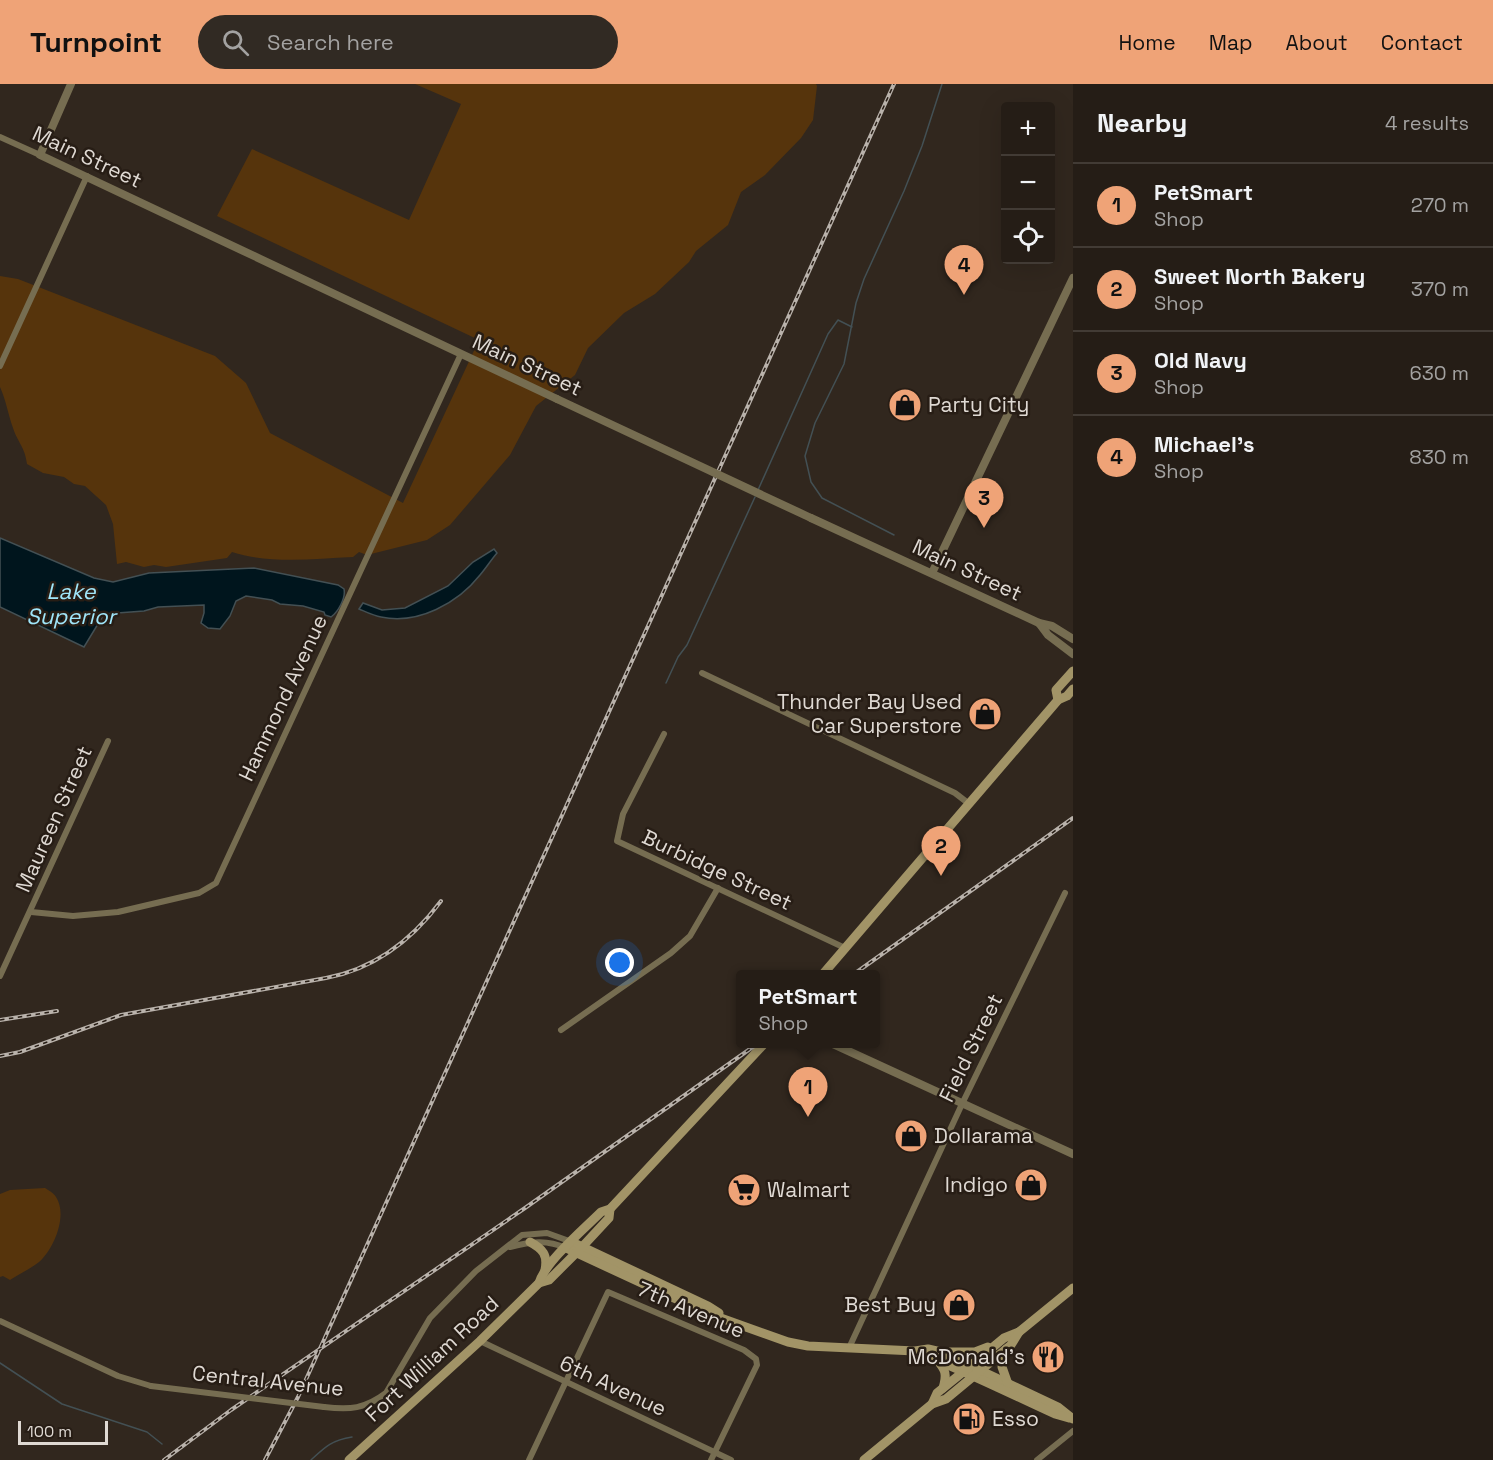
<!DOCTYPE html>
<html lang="en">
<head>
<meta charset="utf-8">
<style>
  :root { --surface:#251d16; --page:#312a23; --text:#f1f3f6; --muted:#a3a2a1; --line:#423b35; --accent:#efa377 }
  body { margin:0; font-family:"Space Grotesk",sans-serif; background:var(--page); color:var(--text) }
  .controls { position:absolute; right:18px; top:18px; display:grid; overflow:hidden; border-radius:6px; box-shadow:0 6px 24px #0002 }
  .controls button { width:54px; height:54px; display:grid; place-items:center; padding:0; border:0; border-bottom:2px solid var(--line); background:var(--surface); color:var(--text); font:30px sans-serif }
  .scale { position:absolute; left:18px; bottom:15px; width:90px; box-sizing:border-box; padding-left:6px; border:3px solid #dfd9d3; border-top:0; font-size:16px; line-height:21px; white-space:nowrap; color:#dfd9d3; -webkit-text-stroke:4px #271d15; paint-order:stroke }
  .you { position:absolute; left:620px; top:879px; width:21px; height:21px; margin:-15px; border:4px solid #fff; border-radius:50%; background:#1a73e8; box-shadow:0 0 0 9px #1a73e833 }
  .badge { display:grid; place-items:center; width:39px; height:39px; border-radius:50%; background:var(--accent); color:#111; font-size:20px; font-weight:700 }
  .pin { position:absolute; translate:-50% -50px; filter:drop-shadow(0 2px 3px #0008) }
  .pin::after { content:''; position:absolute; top:32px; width:21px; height:18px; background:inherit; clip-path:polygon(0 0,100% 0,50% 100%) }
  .popup { position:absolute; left:736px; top:886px; width:144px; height:78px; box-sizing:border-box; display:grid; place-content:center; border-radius:6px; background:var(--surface); filter:drop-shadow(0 2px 4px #0005); font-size:20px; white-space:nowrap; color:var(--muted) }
  .popup b { font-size:22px; color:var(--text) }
  .popup::after { content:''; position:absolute; left:50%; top:100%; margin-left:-12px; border:12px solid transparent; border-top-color:var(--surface) }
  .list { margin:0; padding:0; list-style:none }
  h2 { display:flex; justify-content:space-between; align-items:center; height:78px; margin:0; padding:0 24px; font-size:26px }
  h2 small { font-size:20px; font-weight:400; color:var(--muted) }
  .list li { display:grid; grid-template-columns:39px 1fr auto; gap:18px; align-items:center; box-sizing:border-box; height:84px; padding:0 24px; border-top:2px solid var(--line) }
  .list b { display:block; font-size:22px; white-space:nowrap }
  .list p { margin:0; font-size:20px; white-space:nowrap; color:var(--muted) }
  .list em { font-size:20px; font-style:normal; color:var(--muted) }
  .icon { flex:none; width:33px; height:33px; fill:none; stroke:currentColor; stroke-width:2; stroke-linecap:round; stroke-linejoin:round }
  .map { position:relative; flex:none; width:1073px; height:1376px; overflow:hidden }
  header { display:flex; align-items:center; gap:36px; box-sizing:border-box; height:84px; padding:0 30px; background:var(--accent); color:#111 }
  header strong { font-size:28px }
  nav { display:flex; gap:33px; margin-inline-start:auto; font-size:21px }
  .search { width:420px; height:54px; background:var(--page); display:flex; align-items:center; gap:15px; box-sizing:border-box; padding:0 21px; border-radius:33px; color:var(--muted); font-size:22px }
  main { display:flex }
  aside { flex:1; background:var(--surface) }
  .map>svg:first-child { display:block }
  .green { fill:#56340c }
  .water { fill:#00151d; stroke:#435054; stroke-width:1.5 }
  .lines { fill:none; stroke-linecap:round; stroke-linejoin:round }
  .stream { stroke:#435054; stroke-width:1.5 }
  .minor { stroke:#766d51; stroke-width:6 }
  .tertiary { stroke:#766d51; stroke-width:8 }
  .secondary { stroke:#a29467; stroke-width:9 }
  .rail-casing { stroke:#b9b2ab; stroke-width:4 }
  .rail { stroke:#271d15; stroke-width:1.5; stroke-dasharray:4.5; stroke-linecap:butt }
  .minor-bridge { stroke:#766d51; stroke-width:6 }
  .tertiary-bridge { stroke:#766d51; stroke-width:8 }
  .labels { text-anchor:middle; stroke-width:5; stroke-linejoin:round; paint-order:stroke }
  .street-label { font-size:21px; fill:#dfd9d3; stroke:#271d15 }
  .poi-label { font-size:21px; fill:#dfd9d3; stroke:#271d15; text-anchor:start }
  .water-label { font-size:22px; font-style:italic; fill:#a0e6fa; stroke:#271d15 }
</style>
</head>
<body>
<header>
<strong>Turnpoint</strong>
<div class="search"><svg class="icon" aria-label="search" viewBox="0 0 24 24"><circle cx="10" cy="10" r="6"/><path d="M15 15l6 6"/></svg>Search here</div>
<nav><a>Home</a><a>Map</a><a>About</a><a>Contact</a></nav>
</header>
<main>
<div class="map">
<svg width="1073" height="1376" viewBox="0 0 1073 1376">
  <rect width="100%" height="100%" fill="#31271e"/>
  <!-- green -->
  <g class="green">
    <path d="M415,0H816L817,2L813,36L801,54L765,91L741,108L728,141L696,167L689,178L655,210L624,229L588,264L575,291L536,322L510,371L450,441L427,456L367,471L359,468L353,473C312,475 270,480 232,468L227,474L166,483L154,481L144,483L126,478L117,480L113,440L106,421L85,402L74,400L64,393L43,389L27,380C25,363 18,359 13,344C8,330 6,316 0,303V192L18,195L215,272L246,299L270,349L403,419L479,256L217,132L252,65L409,136L461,20Z"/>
    <path d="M45,1104C48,1106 54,1109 56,1113C68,1131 54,1165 39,1178C30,1185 19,1190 10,1196L3,1192L0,1193V1110L10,1106Z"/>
  </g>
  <!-- water -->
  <g class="water">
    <path d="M0,454L94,494L113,498L149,489L254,484L338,501L344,505C346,514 338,528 331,533L325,531L324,528L303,522L280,520L272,516L246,512L236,517L230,532L220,545L208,544L201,539L204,529V521L158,523L144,527L104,530L84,563L0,523Z"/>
    <path d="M494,465L497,469C491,476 486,484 480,491C458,519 418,541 381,533C374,532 366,528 359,525L363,519L382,526L405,524L448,502L473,478Z"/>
  </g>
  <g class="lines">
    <!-- stream -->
    <g class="stream">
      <path d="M758,406L828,250L838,236L852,243"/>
      <path d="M894,451L822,414L811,398L805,372L815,339L844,280L856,219L864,195L904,107L922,62L942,0"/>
      <path d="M666,599L678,573L687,561L755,413"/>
      <path d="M0,1279L62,1320L147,1348L162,1360"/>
      <path d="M311,1376C325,1363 332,1356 352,1353"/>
    </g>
    <!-- minor -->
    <g class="minor">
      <path d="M0,53L40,71"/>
      <path d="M0,282L87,92"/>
      <path d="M702,589L955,709L968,719"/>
      <path d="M664,650L623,730L617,757L845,864"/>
      <path d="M31,828L73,832L118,828L199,809L216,799L461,270"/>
      <path d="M0,892L108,657"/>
      <path d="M561,946L671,869L690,852L718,804"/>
      <path d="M510,1163C530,1158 546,1155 566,1164"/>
      <path d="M0,1237L118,1292L151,1302"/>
      <path d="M480,1257L731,1376"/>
      <path d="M849,1264L962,1020L1065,809"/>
      <path d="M324,1323C350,1326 365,1325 386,1309L430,1234L476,1187L522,1151L547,1149L572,1158"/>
      <path d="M529,1376L608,1208L744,1266L756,1275L757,1281L711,1376"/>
      <path d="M1037,1376L1073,1347"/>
    </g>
    <!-- tertiary -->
    <g class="tertiary">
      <path d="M71,0L40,71L557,315"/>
      <path d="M811,434L1039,539L1052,542L1073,555"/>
      <path d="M932,489L1073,194"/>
      <path d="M1039,539L1048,551L1073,570"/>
      <path d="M833,960L1073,1070"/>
    </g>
    <!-- secondary -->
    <g class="secondary">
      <path d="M1058,616L1056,606L1073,587"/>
      <path d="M823,890L1058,616L1067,612L1073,605"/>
      <path d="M530,1158C543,1165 548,1171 545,1186"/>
      <path d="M572,1158L708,1222L719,1229"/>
      <path d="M566,1164L704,1228L788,1258L808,1262L915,1267L928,1265L941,1268L1058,1323L1073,1335"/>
      <path d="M539,1199L549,1196L583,1162L609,1134L610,1125"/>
      <path d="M1006,1265L1002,1283L1008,1300"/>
      <path d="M917,1268C963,1286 1009,1309 1055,1330L1069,1334"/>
      <path d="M949,1268H975L988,1263"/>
      <path d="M937,1276C946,1286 947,1291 943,1304"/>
      <path d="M932,1320L937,1309L963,1288L1004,1254L1019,1248L1073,1204"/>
      <path d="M349,1376L480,1257L539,1199C545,1178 584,1145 601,1128L610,1125L764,960"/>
      <path d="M864,1376L932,1320L946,1315L981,1286L1011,1261L1019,1248"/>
    </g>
    <!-- rail casing -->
    <g class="rail-casing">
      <g id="rail">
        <path d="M854,890L1073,734"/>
        <path d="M0,936L57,927"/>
        <path d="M0,972L20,968L121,931L326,894C374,885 412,856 441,817"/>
        <path d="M164,1376L231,1326L525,1124L757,960"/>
        <path d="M265,1376L298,1313L894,0"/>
      </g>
    </g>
    <!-- rail -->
    <use href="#rail" class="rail"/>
    <!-- minor-bridge -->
    <path class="minor-bridge" d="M151,1302L324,1323"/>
    <!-- tertiary-bridge -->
    <path class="tertiary-bridge" d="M557,315L811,434"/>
  </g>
  <!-- icons -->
  <defs>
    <g id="shop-disc" transform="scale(1.725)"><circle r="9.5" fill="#efa377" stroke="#271d15"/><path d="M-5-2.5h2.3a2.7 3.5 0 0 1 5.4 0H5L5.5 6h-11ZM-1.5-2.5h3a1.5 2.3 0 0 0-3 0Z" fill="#111"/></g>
    <g id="supermarket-disc" transform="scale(1.725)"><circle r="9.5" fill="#efa377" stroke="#271d15"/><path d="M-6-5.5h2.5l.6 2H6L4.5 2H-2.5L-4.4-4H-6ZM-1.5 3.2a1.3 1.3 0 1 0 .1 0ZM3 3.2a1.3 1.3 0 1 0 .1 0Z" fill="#111"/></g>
    <g id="restaurant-disc" transform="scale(1.725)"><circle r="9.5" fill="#efa377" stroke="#271d15"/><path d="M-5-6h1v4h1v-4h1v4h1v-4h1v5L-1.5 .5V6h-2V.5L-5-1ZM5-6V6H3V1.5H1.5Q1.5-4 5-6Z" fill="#111"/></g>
    <g id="fuel-disc" transform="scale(1.725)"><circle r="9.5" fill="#efa377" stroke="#271d15"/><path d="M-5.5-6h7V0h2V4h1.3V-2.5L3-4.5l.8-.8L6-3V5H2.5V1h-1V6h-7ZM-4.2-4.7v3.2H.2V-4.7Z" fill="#111"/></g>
  </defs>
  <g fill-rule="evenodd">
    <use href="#shop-disc" x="905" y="321"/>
    <use href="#shop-disc" x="985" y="630"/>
    <use href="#shop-disc" x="911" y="1052"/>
    <use href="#shop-disc" x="1031" y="1101"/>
    <use href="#supermarket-disc" x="744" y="1106"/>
    <use href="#shop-disc" x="959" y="1221"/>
    <use href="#restaurant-disc" x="1048" y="1273"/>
    <use href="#fuel-disc" x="969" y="1335"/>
  </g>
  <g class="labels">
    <!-- street labels -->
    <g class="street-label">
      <text transform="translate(87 73) rotate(25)" y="7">Main Street</text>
      <text transform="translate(527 281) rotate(25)" y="7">Main Street</text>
      <text transform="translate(967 486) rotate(25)" y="7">Main Street</text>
      <text transform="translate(283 614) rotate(-65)" y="7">Hammond Avenue</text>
      <text transform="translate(54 735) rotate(-66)" y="7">Maureen Street</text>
      <text transform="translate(717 786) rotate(25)" y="7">Burbidge Street</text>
      <text transform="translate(971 964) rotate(-64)" y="7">Field Street</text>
      <text transform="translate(691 1226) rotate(23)" y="7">7th Avenue</text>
      <text transform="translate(432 1275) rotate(-43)" y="7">Fort William Road</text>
      <text transform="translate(268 1297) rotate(6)" y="7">Central Avenue</text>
      <text transform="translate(613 1302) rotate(25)" y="7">6th Avenue</text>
    </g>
    <!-- poi labels -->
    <g class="poi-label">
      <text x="928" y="328">Party City</text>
      <text x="962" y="625" text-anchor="end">Thunder Bay Used<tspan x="962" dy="24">Car Superstore</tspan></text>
      <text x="934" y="1059">Dollarama</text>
      <text x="1008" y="1108" text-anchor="end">Indigo</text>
      <text x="767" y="1113">Walmart</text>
      <text x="936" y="1228" text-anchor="end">Best Buy</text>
      <text x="1025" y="1280" text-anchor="end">McDonald's</text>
      <text x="992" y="1342">Esso</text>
    </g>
    <!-- water labels -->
    <g class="water-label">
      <text x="71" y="515">Lake<tspan x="71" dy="25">Superior</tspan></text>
    </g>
  </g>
</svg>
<div class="controls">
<button>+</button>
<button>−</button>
<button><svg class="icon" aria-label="locate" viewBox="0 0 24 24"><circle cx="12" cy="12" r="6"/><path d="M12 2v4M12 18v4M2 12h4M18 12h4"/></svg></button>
</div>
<div class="scale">100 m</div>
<div class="you"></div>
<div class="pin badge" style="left:808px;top:1033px">1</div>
<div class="popup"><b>PetSmart</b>Shop</div>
<div class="pin badge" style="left:941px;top:792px">2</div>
<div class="pin badge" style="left:984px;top:444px">3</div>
<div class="pin badge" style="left:964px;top:211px">4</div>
</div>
<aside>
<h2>Nearby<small>4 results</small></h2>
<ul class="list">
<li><span class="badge">1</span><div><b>PetSmart</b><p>Shop</p></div><em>270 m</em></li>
<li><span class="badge">2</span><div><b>Sweet North Bakery</b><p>Shop</p></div><em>370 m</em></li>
<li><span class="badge">3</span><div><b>Old Navy</b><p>Shop</p></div><em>630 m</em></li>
<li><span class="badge">4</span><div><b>Michael's</b><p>Shop</p></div><em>830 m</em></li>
</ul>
</aside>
</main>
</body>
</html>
